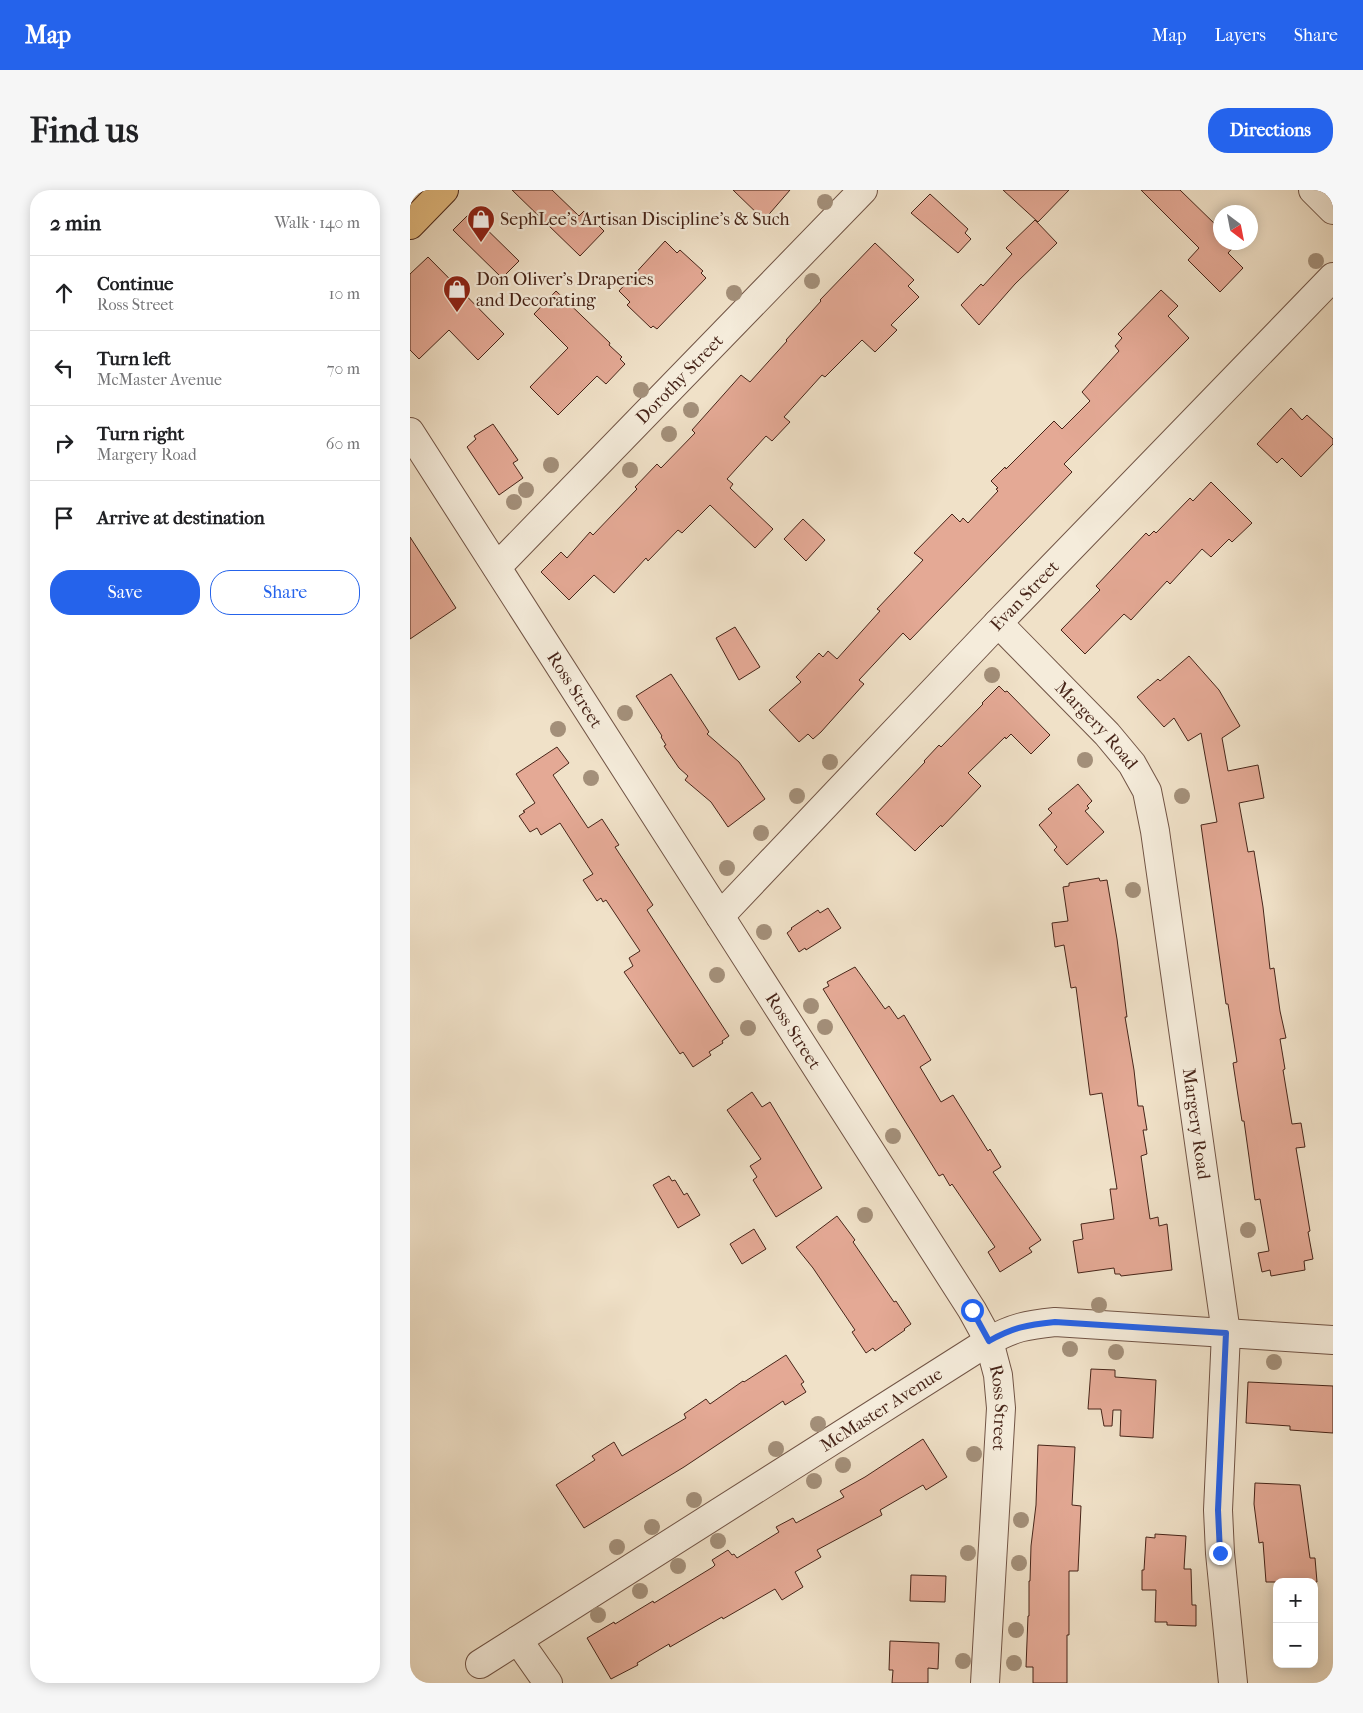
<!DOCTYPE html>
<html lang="en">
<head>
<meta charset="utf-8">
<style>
  :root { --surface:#fff; --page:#f6f6f6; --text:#202124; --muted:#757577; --line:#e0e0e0; --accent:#2563eb }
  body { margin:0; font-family:"IM FELL French Canon",serif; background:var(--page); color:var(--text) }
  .controls { position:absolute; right:15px; bottom:15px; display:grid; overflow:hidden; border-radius:10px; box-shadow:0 2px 12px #0003 }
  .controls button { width:45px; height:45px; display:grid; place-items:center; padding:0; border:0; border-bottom:1px solid var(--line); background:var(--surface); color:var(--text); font:25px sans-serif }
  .compass { position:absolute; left:803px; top:15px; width:45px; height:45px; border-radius:50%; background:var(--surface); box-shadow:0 2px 12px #0003; rotate:148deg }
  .stop { position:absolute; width:15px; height:15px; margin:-11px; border:4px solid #2563eb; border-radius:50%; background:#fff }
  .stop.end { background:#2563eb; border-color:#fff; box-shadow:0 1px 5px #0008 }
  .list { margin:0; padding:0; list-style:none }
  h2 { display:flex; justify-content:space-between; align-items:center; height:65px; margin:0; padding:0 20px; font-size:21px }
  h2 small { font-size:16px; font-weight:400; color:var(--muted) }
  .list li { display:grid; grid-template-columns:32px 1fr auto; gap:15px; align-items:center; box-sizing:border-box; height:75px; padding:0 20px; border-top:1px solid var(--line) }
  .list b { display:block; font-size:19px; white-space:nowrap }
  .list p { margin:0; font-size:16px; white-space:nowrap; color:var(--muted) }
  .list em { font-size:16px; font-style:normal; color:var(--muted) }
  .actions { display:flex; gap:10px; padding:15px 20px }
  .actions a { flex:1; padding:11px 0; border:1px solid var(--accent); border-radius:20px; text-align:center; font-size:18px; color:var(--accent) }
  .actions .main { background:var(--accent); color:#fff }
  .icon { flex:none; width:28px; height:28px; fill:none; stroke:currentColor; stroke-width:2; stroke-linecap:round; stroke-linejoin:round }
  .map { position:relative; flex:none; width:923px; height:1493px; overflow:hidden; border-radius:20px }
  header { display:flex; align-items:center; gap:30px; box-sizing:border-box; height:70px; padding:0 25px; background:var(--accent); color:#fff }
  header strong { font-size:24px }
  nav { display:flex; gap:28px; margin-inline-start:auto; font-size:18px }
  .intro { display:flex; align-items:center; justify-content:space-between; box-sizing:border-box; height:120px; padding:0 30px }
  h1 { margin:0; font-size:35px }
  .button { padding:12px 22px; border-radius:20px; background:var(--accent); color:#fff; font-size:18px; font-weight:700 }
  main { display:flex; gap:30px; padding:0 30px }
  aside { flex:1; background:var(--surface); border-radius:20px; box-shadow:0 2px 12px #0003 }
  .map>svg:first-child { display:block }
  .building { fill:#e4a995; stroke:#472519 }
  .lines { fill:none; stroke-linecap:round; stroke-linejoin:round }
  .minor-casing { stroke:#715445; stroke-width:30 }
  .major-casing { stroke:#472519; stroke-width:30 }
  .minor { stroke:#f5ecdb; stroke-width:28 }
  .major { stroke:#e8c084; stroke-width:28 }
  .tree { fill:#a38f79 }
  .route { stroke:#2563eb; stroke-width:6 }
  .labels { text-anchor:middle; stroke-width:4.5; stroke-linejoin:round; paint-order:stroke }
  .poi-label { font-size:18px; fill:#472519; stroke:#f5ecdb; text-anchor:start }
  .street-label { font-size:18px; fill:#472519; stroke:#f5ecdb }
</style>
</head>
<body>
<header>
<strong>Map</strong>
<nav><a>Map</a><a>Layers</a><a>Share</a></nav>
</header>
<div class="intro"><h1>Find us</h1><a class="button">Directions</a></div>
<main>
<aside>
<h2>2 min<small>Walk · 140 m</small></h2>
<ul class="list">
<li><svg class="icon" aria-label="ahead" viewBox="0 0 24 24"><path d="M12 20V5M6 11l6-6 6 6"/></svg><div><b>Continue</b><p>Ross Street</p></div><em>10 m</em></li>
<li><svg class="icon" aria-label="left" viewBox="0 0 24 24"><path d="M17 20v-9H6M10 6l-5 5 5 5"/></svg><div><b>Turn left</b><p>McMaster Avenue</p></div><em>70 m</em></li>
<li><svg class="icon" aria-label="right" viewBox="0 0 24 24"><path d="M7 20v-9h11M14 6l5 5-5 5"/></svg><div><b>Turn right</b><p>Margery Road</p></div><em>60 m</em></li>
<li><svg class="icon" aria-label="arrive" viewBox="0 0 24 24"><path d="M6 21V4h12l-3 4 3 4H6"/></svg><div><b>Arrive at destination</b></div></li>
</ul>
<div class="actions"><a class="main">Save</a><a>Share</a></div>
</aside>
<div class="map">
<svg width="923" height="1493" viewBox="0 0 923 1493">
  <rect width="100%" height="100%" fill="#f0e1c8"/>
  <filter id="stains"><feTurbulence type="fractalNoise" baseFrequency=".004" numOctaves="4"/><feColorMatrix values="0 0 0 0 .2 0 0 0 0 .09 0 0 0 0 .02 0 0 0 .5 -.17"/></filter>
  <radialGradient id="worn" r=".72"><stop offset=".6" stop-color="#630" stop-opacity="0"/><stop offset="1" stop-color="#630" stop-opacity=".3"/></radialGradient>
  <!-- building -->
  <g class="building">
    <path d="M102,0H142L169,26L174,21L194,41L170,66Z"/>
    <path d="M323,0H380L354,30Z"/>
    <path d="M593,0H659L628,32Z"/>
    <path d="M731,0H770L809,38L810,37V52H828L818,63L833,78L810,102L778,70L789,58Z"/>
    <path d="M520,4L558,39L555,43L561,49L548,63L501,23Z"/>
    <path d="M60,23L109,71L92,88L43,40Z"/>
    <path d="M625,30L647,53L605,94L569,135L551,115L571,94L573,96L602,64L596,58Z"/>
    <path d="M255,51L267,63L270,60L293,81L291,83L296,88L247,139L243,136L241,138L217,115L220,112L209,101Z"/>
    <path d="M465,53L504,90L498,96L509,107L481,135L487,140L465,162L452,150L415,187L412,185L374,227L380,232L362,251L356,246L317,289L323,294L320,298L363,339L345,358L300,315L272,343L268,340L238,371L236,368L204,403L184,385L159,410L131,382L151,362L157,368L180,342L183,345L227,299L225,297L247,274L251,278L285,243L282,240L331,185L340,192L377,151L376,150L411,111L410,110Z"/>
    <path d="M18,67L94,144L68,170L39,140L9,169L0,160V84Z"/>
    <path d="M751,100L768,116L758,126L779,148L654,274L662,282L500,450L493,443L449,490L454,494L411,542L403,549L398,544L389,552L359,520L391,492L386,487L409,463L413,467L418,461L427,469L470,421L467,419L513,370L504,363L542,324L550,332L553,328L558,333L588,301L586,299L588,298L581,291L595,277L596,279L644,231L652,239L680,211L672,202L709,161L705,156L712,148L708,144Z"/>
    <path d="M146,101L200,153L199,155L212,167L210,169L215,174L196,194L187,186L148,225L120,197L158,158L124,124Z"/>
    <path d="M881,218L892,230L897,225L923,249V254L891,287L872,268L867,273L847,254Z"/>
    <path d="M83,234L108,270L103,273L113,288L89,305L57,257L66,249L64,246Z"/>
    <path d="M801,292L842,333L822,352L819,349L801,367L792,359L760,394L757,391L721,430L714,424L675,464L651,440L690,400L686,396L736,343L739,346L744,341L746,343L780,308L783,311Z"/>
    <path d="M393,329L415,350L396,371L374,349Z"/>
    <path d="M0,347L46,418L0,449Z"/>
    <path d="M325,437L350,477L329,490L306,448Z"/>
    <path d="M779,466L809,500L830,536L812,548L818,581L848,575L854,608L829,613L838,662L844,661L853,717L860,779L864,778L870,821L876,848L870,849L875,879L873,880L882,934L891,933L895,957L886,958L900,1041L898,1042L903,1069L894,1071L895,1080L861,1086L860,1080L852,1082L848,1063L859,1061L850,1009L845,1010L834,931H832L828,906L823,873L827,872L818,814H816L791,635L807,632L791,543L778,551L764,528L754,537L727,507L748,489L750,491Z"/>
    <path d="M261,484L299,542L297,544L329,572L355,609L318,637L301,612L275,590L278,586L269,578L254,556L256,555L251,547L252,546L226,506Z"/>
    <path d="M589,496L595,502L597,501L640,545L621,564L601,544L596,549L595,547L558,583L571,596L532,637L531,635L505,661L466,624L515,572L514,571L529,555L531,557L573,514L572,513Z"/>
    <path d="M147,557L159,573L143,585L178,638L192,629L209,655L205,657L243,715L237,720L319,846L312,851L313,853L299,862L301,865L283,877L273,862L270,864L214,782L223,776L219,768L230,761L196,710L193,712L191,708L187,711L173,690L183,684L150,633L131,645L127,638L120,642L109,626L115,622L113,621L125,613L106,584Z"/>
    <path d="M668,594L682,611L677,616L679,618L675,621L694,642L657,675L644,660L647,657L629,635L642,623L638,619Z"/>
    <path d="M689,688L690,691L697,690L707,749L717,827H715L724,880L728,916H733L737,940H733L737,964L731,966L740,1029L748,1027L749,1036L757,1034L762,1080L711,1086L710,1084H705L704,1078L668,1083L663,1051L673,1049L671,1034L704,1029L700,999H707L692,903L680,905L666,797L661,798L654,755L645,757L642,733L658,731L653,697L659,696V693Z"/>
    <path d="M418,718L431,738L396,760L395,758L389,762L377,743L382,739L381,738L408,720L410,723Z"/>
    <path d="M445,777L475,819L479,816L488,829L494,825L521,870L510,877L531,912L543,905L578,961L580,959L591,977L583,982L631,1050L619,1058L622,1062L590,1082L578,1062L585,1057L542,994L540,996L533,984L529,986L413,799L419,796L417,792Z"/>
    <path d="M342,902L352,917L360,912L412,998L366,1027L343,990L347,987L340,976L351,969L317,920Z"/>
    <path d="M259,986L262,991L265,990L274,1005L277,1003L290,1025L268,1038L243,995Z"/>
    <path d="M427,1026L445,1050L443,1052L484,1112L486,1111L501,1134L494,1139L495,1140L465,1161L463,1158L456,1163L442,1142L445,1140L403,1078L386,1057Z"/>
    <path d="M344,1039L356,1059L332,1074L320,1054Z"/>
    <path d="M376,1165L394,1192L391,1194L396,1202L375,1215L373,1211L274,1277L174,1338L146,1295L185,1270L182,1266L204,1252L212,1266L276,1228L274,1224L296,1209L300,1214L333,1191L334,1192Z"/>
    <path d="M681,1179L705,1180V1187L746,1190L743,1248L710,1246L711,1220H703L702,1236H694L691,1219H678Z"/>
    <path d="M838,1192L923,1196V1243L880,1240V1236L836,1233Z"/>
    <path d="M513,1249L537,1287L516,1300L513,1295L470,1320L472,1325L407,1360L411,1367L385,1382L393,1397L372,1410L365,1399L313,1429L312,1427L260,1457L259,1454L227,1473L228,1475L201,1489L177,1448L204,1432L205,1434L243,1411L244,1413L303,1377L305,1375L302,1370L318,1360L322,1365L324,1364L327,1368L369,1342L366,1337L383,1328L386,1333L434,1307L430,1301L455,1287Z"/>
    <path d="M628,1255L665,1257L662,1315L671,1316L668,1381H659V1445H657V1493H623V1477H616L618,1426H619V1391H620L621,1356L626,1315Z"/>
    <path d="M845,1293L890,1295L900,1368H905L907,1392H856L853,1352L849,1353L844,1314Z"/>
    <path d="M745,1344L776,1346L774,1379H781L782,1415H786V1436L757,1435V1432H745L746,1400H732V1380H734L736,1347L745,1348Z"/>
    <path d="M501,1385L536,1386L535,1412L500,1411Z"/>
    <path d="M480,1451L529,1453L528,1479L518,1478V1493H482L483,1480H479Z"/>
  </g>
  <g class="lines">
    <!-- minor casing -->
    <g class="minor-casing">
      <g id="minor">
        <path d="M903,0L923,20"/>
        <path id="s1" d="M0,242L562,1120L579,1151L588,1185L591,1218L575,1493"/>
        <path id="s2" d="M87,377L453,0"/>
        <path id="s3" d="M588,433L697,544L722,574L737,601L745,641L816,1143L808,1320L810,1363L823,1493"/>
        <path id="s4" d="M310,726L588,433L923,87"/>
        <path d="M108,1450L138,1493"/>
        <path id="s5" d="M70,1474L579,1151C604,1137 617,1135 645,1132L923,1150"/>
      </g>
    </g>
    <!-- major casing -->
    <g class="major-casing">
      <path id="major" d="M0,35L34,0"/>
    </g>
    <!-- minor -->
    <use href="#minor" class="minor"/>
    <!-- major -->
    <use href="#major" class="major"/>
  </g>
  <!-- trees -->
  <g class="tree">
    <circle cx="415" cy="12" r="8"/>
    <circle cx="906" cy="71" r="8"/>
    <circle cx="402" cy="91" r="8"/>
    <circle cx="324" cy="103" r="8"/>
    <circle cx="231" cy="200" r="8"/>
    <circle cx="281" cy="220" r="8"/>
    <circle cx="259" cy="244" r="8"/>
    <circle cx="141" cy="275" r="8"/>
    <circle cx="220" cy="280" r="8"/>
    <circle cx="116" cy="300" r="8"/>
    <circle cx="104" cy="312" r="8"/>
    <circle cx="582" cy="485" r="8"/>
    <circle cx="215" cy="523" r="8"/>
    <circle cx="148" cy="539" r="8"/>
    <circle cx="675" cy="570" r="8"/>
    <circle cx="420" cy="572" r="8"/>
    <circle cx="181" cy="588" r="8"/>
    <circle cx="387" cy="606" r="8"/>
    <circle cx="772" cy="606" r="8"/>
    <circle cx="351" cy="643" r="8"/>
    <circle cx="317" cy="678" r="8"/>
    <circle cx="723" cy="700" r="8"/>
    <circle cx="354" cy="742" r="8"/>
    <circle cx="307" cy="785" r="8"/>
    <circle cx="401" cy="816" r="8"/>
    <circle cx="415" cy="837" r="8"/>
    <circle cx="338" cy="838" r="8"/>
    <circle cx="483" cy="946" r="8"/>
    <circle cx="455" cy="1025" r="8"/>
    <circle cx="838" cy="1040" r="8"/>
    <circle cx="689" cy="1115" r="8"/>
    <circle cx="660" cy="1159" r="8"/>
    <circle cx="706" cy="1162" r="8"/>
    <circle cx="864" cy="1172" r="8"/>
    <circle cx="408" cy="1234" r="8"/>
    <circle cx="366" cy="1259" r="8"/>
    <circle cx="564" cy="1264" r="8"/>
    <circle cx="433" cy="1275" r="8"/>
    <circle cx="404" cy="1291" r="8"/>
    <circle cx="284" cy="1310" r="8"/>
    <circle cx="611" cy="1330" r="8"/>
    <circle cx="242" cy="1337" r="8"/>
    <circle cx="308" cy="1351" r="8"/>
    <circle cx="207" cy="1357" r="8"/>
    <circle cx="558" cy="1363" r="8"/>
    <circle cx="609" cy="1373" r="8"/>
    <circle cx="268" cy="1376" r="8"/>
    <circle cx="230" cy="1401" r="8"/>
    <circle cx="188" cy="1425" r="8"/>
    <circle cx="606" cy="1440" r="8"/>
    <circle cx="553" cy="1471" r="8"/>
    <circle cx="604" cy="1473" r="8"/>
  </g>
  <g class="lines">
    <!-- route -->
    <path class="route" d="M562,1120L579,1151C604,1137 617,1135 645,1132L816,1143L808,1320L810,1363"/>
  </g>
  <!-- icons -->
  <defs>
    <g id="shop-pin" transform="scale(1.4375)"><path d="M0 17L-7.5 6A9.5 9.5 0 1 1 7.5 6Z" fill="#8f2418" stroke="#f5ecdb"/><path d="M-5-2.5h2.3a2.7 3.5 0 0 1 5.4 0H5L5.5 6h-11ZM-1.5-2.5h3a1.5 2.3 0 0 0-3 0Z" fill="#fff"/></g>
  </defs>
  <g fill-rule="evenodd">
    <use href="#shop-pin" x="71" y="29"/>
    <use href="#shop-pin" x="47" y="99"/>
  </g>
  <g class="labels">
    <!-- poi labels -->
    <g class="poi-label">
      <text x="90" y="35">SephLee's Artisan Discipline's &amp; Such</text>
      <text x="66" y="95">Don Oliver's Draperies<tspan x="66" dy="21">and Decorating</tspan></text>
    </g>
    <!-- street labels -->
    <g class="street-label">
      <text dy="6" stroke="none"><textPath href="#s2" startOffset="262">Dorothy Street</textPath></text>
      <text dy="6" stroke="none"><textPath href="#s4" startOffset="442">Evan Street</textPath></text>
      <text dy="6" stroke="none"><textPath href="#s1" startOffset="306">Ross Street</textPath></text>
      <text dy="6" stroke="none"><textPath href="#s3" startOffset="142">Margery Road</textPath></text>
      <text dy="6" stroke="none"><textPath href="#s1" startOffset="711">Ross Street</textPath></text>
      <text dy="6" stroke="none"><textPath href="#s3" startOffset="562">Margery Road</textPath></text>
      <text dy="6" stroke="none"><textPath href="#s1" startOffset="1146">Ross Street</textPath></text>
      <text dy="6" stroke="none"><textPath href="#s5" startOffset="475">McMaster Avenue</textPath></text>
    </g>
  </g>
  <rect width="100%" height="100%" filter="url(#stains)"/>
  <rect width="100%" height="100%" fill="url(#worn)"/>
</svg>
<div class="controls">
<button>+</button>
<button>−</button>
</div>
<svg class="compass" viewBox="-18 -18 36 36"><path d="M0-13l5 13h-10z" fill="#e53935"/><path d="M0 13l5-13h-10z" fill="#757577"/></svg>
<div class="stop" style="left:562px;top:1120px"></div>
<div class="stop end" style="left:810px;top:1363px"></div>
</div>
</main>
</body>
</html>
